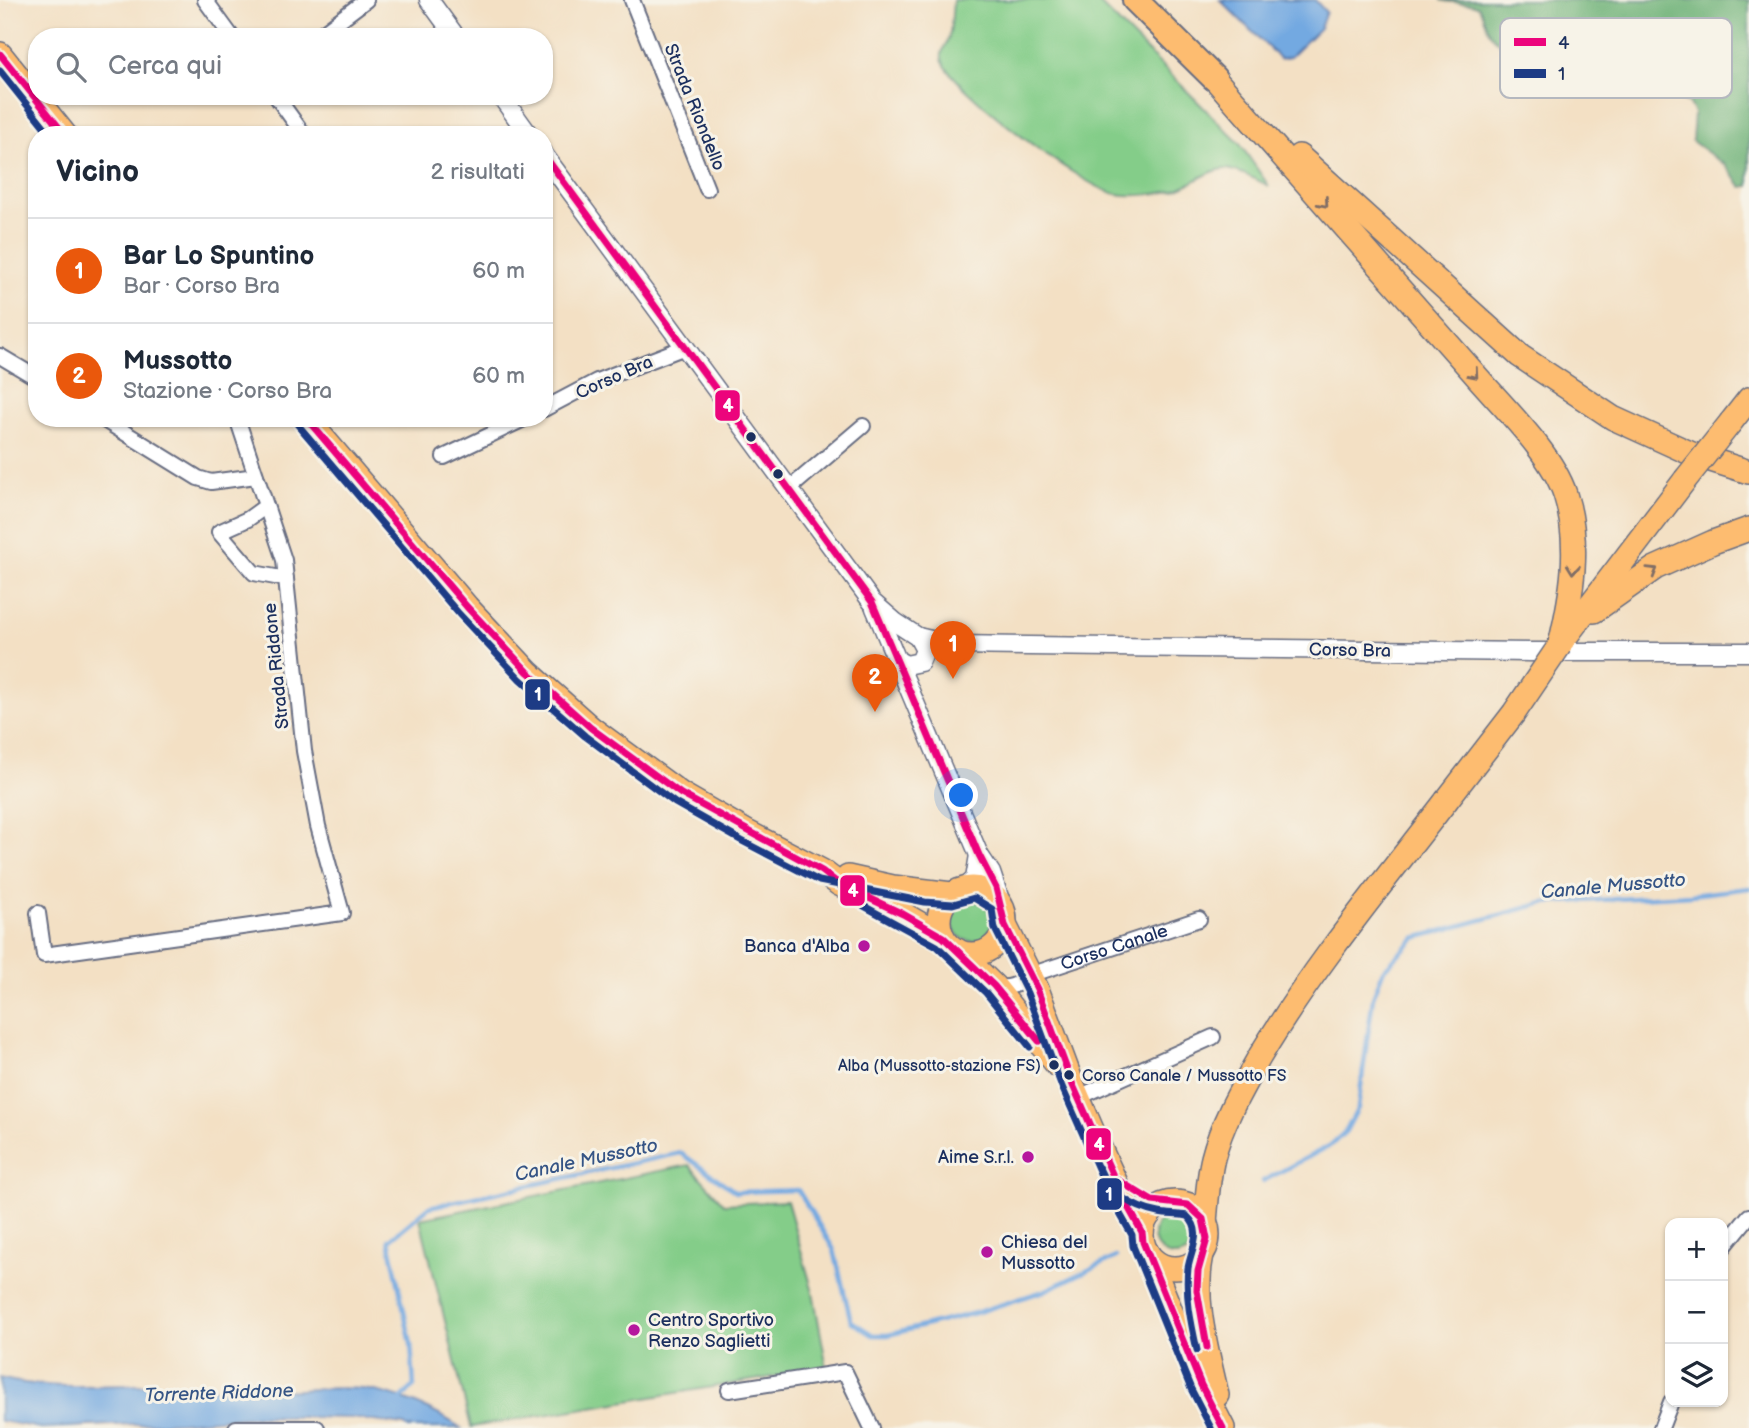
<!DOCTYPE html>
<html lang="it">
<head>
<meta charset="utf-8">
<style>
  :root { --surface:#fff; --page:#f6f6f7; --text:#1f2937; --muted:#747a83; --line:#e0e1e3; --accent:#ea580c }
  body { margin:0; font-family:"Balsamiq Sans",sans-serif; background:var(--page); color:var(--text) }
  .controls { position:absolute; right:21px; bottom:21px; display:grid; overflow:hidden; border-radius:14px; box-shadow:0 2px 5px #0004 }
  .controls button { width:63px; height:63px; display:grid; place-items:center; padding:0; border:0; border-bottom:2px solid var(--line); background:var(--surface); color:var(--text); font:35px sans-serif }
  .you { position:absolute; left:962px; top:796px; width:24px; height:24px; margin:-18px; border:5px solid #fff; border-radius:50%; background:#1a73e8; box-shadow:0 0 0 10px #1a73e833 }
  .badge { display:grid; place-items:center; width:46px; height:46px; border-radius:50%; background:var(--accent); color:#fff; font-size:23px; font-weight:700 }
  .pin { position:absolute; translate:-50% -58px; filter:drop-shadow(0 2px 4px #0008) }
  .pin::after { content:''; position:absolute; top:37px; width:24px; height:21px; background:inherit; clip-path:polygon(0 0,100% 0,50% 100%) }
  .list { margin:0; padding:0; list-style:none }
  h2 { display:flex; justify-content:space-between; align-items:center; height:91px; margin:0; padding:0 28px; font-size:30px }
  h2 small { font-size:23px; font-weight:400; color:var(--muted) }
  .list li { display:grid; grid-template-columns:46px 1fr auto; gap:21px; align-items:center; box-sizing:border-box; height:105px; padding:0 28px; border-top:2px solid var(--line) }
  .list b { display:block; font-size:26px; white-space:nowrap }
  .list p { margin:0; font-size:23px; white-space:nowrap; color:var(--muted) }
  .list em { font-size:23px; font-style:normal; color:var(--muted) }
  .icon { flex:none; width:38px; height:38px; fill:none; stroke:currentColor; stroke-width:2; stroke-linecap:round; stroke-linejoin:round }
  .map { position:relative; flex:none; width:1749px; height:1428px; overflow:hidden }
  .search { position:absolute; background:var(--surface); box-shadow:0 2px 5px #0004; left:28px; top:28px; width:525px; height:77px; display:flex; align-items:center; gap:18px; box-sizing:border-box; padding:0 24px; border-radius:28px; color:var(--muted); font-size:26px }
  .panel { position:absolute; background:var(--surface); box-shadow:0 2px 5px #0004; left:28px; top:126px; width:525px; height:301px; border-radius:28px }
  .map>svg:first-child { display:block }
  .green { fill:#84cd89; stroke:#507e74; stroke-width:2 }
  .forest { fill:#6bb075; stroke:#43706a; stroke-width:2 }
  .water { fill:#73a9e1; stroke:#476ca0; stroke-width:2 }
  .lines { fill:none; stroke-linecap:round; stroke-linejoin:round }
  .stream { stroke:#73a9e1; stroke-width:4.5 }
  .minor-casing { stroke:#676d82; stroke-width:18 }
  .tertiary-casing { stroke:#676d82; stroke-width:21 }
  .primary-casing { stroke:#676d82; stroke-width:26 }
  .trunk-casing { stroke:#676d82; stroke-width:28 }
  .minor { stroke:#fff; stroke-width:14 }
  .tertiary { stroke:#fff; stroke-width:18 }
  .primary { stroke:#fdbc6f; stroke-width:23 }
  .trunk { stroke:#fdbc6f; stroke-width:24 }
  .primary-bridge-casing { stroke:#676d82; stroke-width:26; stroke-linecap:butt }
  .primary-bridge { stroke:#fdbc6f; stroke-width:23 }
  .bus-1-casing { stroke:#f7f3e8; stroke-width:12 }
  .bus-2-casing { stroke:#f7f3e8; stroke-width:12 }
  .bus-1 { stroke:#ec047c; stroke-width:7 }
  .bus-2 { stroke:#1d3b85; stroke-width:7 }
  .oneway { stroke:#816e66 }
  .bus-dot { fill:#1b2f5e; stroke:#f7f3e8; stroke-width:2.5 }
  .poi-dot { fill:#b5179e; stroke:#f7f3e8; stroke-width:2.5 }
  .labels { text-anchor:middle; stroke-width:6; stroke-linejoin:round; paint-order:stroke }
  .bus-label { font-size:16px; fill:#1b2f5e; stroke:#f7f3e8; text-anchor:end }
  .street-label { font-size:18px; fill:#1b2f5e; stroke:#f7f3e8 }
  .poi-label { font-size:18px; fill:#1b2f5e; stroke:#f7f3e8; text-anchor:end }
  .water-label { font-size:19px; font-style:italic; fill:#355485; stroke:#f7f3e8 }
  .key { fill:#f7f3e8; stroke:#b5b8bf; stroke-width:2 }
  .key-label { font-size:19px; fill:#1b2f5e }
  .line-badge { stroke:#f7f3e8; stroke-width:2.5 }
  .badge-label { font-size:19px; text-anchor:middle; font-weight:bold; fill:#fff }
</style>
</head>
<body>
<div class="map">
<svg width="1749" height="1428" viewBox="0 0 1749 1428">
  <rect width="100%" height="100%" fill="#f7f3e8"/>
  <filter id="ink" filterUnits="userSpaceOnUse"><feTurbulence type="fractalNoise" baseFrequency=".0143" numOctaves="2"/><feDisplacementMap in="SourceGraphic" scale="14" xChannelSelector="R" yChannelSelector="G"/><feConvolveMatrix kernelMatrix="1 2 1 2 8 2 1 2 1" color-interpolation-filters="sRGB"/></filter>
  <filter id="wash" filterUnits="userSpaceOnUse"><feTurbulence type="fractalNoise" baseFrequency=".00686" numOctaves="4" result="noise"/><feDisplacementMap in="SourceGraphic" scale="28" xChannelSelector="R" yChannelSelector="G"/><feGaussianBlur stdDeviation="1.57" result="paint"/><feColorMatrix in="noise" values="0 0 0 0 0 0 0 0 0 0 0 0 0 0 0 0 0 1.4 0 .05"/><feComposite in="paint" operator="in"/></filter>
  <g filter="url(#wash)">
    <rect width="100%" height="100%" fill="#f3e0c4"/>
    <!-- green -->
    <g class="green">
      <path d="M953,0H1096L1239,143L1269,186C1259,181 1235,168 1224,169C1209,170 1194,183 1180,188C1167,194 1132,197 1117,194C1084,189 957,92 943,62C939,53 946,46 949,37C952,26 952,12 953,0Z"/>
      <circle cx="972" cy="921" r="20"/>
      <path d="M689,1165L724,1204L787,1201L813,1292L827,1368L471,1427L420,1219Z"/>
      <circle cx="1175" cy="1235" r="21"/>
    </g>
    <!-- forest -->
    <path class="forest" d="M1440,0H1749V186L1742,187L1725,165L1692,141L1694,113L1688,102L1660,92L1632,95L1616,88L1608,76L1607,63L1592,60L1573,82C1541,85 1537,74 1515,56C1506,49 1496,42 1490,33C1485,25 1483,15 1479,7C1466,1 1454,4 1440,0Z"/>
    <!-- water -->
    <g class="water">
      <path d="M1220,0H1315L1326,12L1320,28L1290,57L1280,59Z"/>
      <path d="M0,1378C48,1391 100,1384 149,1385C190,1386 231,1391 272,1391C302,1391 333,1386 363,1389C396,1393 434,1410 461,1428H409L404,1425L351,1418L256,1416L180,1422L41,1428L0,1421Z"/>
    </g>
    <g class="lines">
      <!-- stream -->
      <g class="stream">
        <path d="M1263,1181L1331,1145L1346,1131L1358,1108L1373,997L1384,969L1415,938L1544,903L1691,895L1749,888"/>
        <path d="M397,1403L414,1386L411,1344L389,1240L429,1207L681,1153L736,1192L798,1190L834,1250L851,1321L873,1335H888L975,1313L1044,1291L1116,1257"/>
      </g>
    </g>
  </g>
  <g filter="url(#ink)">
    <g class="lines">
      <!-- minor casing -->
      <g class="minor-casing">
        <g id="minor">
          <path d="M205,0L232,37"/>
          <path d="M632,0L707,189"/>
          <path d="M317,37L366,0"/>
          <path d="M276,96L304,135"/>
          <path d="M0,356L37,378"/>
          <path d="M544,409L597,381L685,347"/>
          <path d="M101,418L198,478L211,482L256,476"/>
          <path d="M444,457L526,418"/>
          <path d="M789,489L863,426"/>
          <path d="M266,506L248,519L219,532L254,573L286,579"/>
          <path d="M38,913L44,955L342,913L318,826L304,751L284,560L237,418"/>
          <path id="s1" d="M994,986C1009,990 1017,985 1030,975L1199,919"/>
          <path d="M1079,1097L1213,1037"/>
          <path d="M1723,1248L1749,1216"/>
          <path d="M729,1390L845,1372L872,1428"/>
          <path d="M236,1428H317"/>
          <path d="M1661,1428L1671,1402"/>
        </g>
      </g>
      <!-- tertiary casing -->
      <g class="tertiary-casing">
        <g id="tertiary">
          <path d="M429,0L456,37"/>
          <path d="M501,96L529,135"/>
          <path d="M544,155L872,602L895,622L918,637L925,650L920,662L906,665L897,660"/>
          <path d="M875,608L979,855L991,873L1001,903"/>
          <path d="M918,637L952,645L1530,652H1749"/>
          <path d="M965,888L975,879L979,855"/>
        </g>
      </g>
      <!-- primary casing -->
      <g class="primary-casing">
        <g id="primary">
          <path d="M0,54L65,135"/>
          <path d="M1214,78C1300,176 1387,273 1473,372C1502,406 1551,452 1565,494C1581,544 1572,595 1560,645"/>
          <path d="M1299,156L1520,356L1613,418L1692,454L1749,472"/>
          <path d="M306,418L467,607L528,672L591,728L681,794L747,832L822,871L839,884L903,914L943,937"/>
          <path d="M1731,422L1749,399"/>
          <path d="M1594,611L1655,568L1713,542L1749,529"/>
          <path d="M1564,639L1685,480"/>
          <path d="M848,877L893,887L952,894"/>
          <circle cx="972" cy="921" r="33"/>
          <path d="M1005,925L1037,989L1072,1083L1096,1139L1121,1194L1142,1232"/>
          <path d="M957,950L994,986L1058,1066"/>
          <circle cx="1175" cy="1235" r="33"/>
          <path d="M1205,1222C1207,1201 1208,1178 1213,1158C1222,1122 1242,1088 1260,1056C1314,966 1382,884 1446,801"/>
          <path d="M1147,1252L1201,1385L1223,1428"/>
          <path d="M1202,1254C1192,1301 1207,1349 1217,1395"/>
        </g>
      </g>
      <!-- trunk casing -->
      <g class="trunk-casing">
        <path id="trunk" d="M1135,0L1214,78"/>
      </g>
      <!-- minor -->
      <use href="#minor" class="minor"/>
      <!-- tertiary -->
      <use href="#tertiary" class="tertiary"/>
      <!-- primary -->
      <use href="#primary" class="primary"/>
      <!-- trunk -->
      <use href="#trunk" class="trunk"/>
      <!-- primary-bridge casing -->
      <g class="primary-bridge-casing">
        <g id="primary-bridge">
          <path d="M1685,480L1731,422"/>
          <path d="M1446,801L1514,713L1560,645"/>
        </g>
      </g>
      <!-- primary-bridge -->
      <use href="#primary-bridge" class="primary-bridge"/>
      <!-- bus-1 casing -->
      <g class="bus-1-casing">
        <g id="bus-1">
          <path d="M0,54L65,135"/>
          <path d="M544,155L872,602L979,855L996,888L1005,925L1037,989L1072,1083L1121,1194L1142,1232L1143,1242L1201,1385L1223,1428"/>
          <path d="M306,418L467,607L528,672L591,728L681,794L822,871L839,884L903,914L943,937L994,986L1039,1041"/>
          <path d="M1116,1179L1152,1201L1188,1205L1203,1219L1207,1239L1198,1271L1197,1290L1207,1347"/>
        </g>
      </g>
      <!-- bus-2 casing -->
      <g class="bus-2-casing">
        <g id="bus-2">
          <path d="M0,71L51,135"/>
          <path d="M298,425L459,614L520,679L585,736L675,803L742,841L819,881L925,902L953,904L974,898L992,909L995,929L1027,993L1062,1087L1111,1198L1132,1235L1133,1246L1191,1389L1211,1428"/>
          <path d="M862,905L937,946L986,993L1030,1047"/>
          <path d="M1099,1168C1109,1193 1133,1208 1159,1213C1168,1215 1178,1214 1187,1216C1204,1231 1191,1250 1188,1268C1185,1295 1191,1323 1197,1350"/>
        </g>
      </g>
      <!-- bus-1 -->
      <use href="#bus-1" class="bus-1"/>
      <!-- bus-2 -->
      <use href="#bus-2" class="bus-2"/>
    </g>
    <!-- one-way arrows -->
    <defs><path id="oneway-chevron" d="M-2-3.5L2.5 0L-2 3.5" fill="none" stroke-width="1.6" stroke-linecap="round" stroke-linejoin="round" transform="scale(1.75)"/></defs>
    <g class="oneway">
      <use href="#oneway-chevron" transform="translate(1324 203) rotate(49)"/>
      <use href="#oneway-chevron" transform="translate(1474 374) rotate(49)"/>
      <use href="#oneway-chevron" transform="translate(1573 569) rotate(96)"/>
      <use href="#oneway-chevron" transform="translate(1653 571) rotate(-31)"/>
    </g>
  </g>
  <!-- markers -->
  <g class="bus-dot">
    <circle cx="751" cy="437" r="6"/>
    <circle cx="778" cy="474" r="6"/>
    <circle cx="1054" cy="1065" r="6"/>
    <circle cx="1069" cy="1075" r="6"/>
  </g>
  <g class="poi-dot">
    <circle cx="864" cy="946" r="7"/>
    <circle cx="1028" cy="1157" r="7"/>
    <circle cx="987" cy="1252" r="7"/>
    <circle cx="634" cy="1330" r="7"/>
  </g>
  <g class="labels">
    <!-- bus labels -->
    <g class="bus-label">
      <text x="1041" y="1071">Alba (Mussotto-stazione FS)</text>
      <text x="1082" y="1081" text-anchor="start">Corso Canale / Mussotto FS</text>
    </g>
    <!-- street labels -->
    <g class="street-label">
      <text transform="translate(695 107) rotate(68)" y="6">Strada Riondello</text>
      <text transform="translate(614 377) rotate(-24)" y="6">Corso Bra</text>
      <text transform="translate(1350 650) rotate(1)" y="6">Corso Bra</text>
      <text transform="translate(276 666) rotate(-96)" y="6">Strada Riddone</text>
      <text dy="6" stroke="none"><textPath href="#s1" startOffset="128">Corso Canale</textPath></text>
    </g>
    <!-- poi labels -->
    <g class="poi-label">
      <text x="850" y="952">Banca d'Alba</text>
      <text x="1014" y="1163">Aime S.r.l.</text>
      <text x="1001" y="1248" text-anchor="start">Chiesa del<tspan x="1001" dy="21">Mussotto</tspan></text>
      <text x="648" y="1326" text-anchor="start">Centro Sportivo<tspan x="648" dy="21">Renzo Saglietti</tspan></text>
    </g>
    <!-- water labels -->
    <g class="water-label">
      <text transform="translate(1613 885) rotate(-5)" y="7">Canale Mussotto</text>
      <text transform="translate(586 1159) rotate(-12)" y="7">Canale Mussotto</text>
      <text transform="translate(219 1392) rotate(-2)" y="7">Torrente Riddone</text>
    </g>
  </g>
  <!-- legend -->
  <rect x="1500" y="18" width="232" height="80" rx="10" class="key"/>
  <rect x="1514" y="38" width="32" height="8" fill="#ec047c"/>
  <rect x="1514" y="69" width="32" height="9" fill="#1d3b85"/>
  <g class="key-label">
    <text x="1558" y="49">4</text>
    <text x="1558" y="80">1</text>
  </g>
  <g class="line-badge">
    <rect x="714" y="389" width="27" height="33" rx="7" fill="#ec047c"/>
    <rect x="524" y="678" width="27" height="33" rx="7" fill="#1d3b85"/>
    <rect x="839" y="874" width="27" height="33" rx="7" fill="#ec047c"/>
    <rect x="1085" y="1127" width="27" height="34" rx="7" fill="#ec047c"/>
    <rect x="1096" y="1177" width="27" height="34" rx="7" fill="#1d3b85"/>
  </g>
  <g class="badge-label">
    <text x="728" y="412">4</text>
    <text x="538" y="701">1</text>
    <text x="853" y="897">4</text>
    <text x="1099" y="1151">4</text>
    <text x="1109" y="1201">1</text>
  </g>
</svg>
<div class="controls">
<button>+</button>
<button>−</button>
<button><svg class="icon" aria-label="layers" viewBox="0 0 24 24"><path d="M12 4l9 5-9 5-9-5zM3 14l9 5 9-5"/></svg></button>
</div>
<div class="you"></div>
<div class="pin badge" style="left:953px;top:679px">1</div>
<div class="pin badge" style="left:875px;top:712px">2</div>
<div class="search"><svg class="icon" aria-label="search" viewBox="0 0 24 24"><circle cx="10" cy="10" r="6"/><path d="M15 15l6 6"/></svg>Cerca qui</div>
<section class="panel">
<h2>Vicino<small>2 risultati</small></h2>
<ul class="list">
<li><span class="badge">1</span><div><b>Bar Lo Spuntino</b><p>Bar · Corso Bra</p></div><em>60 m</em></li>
<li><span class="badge">2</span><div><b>Mussotto</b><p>Stazione · Corso Bra</p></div><em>60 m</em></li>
</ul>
</section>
</div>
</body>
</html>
